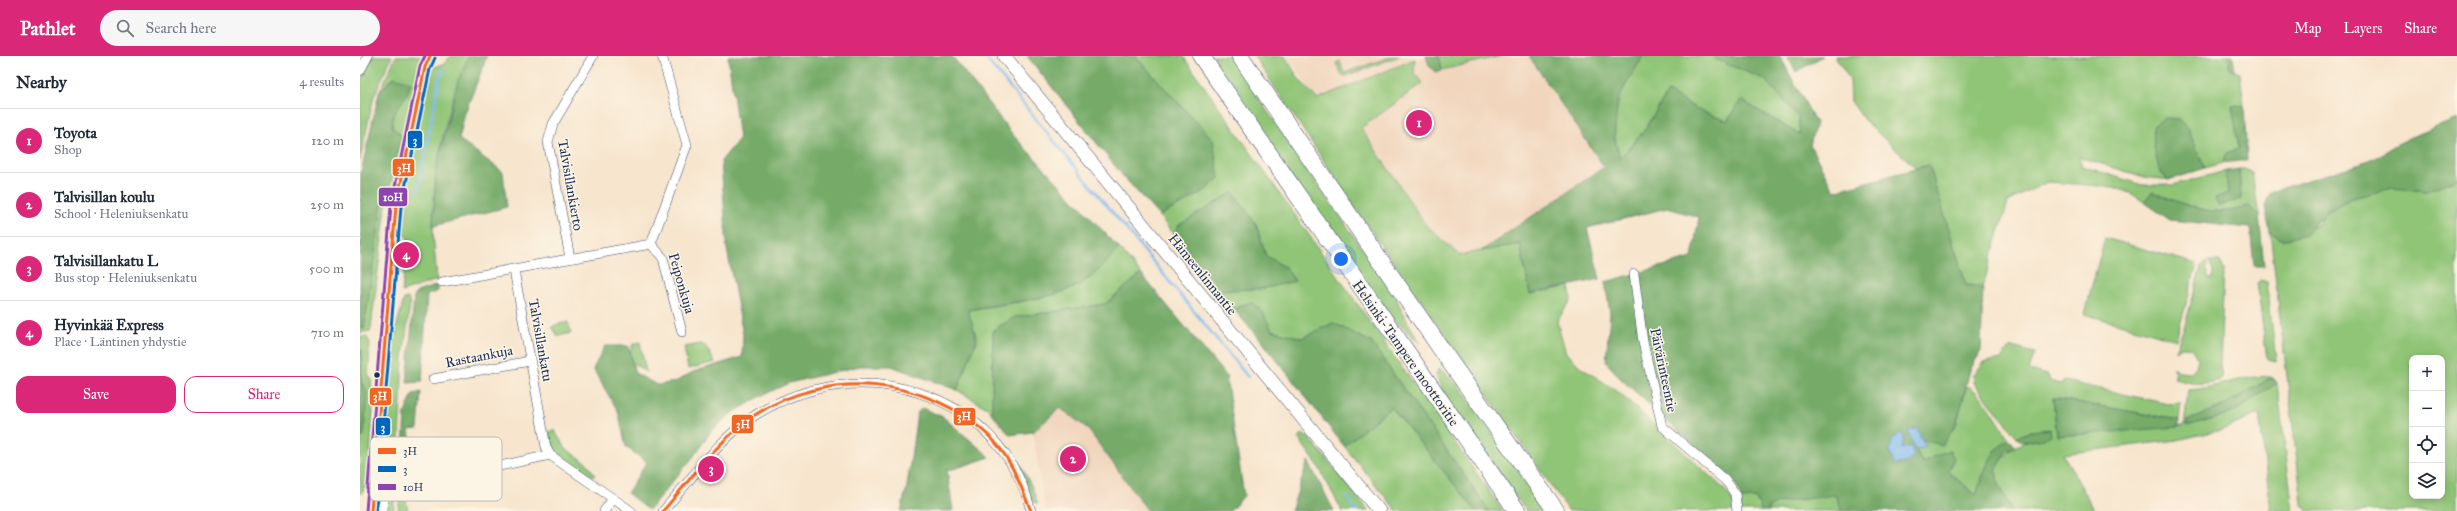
<!DOCTYPE html>
<html lang="en">
<head>
<meta charset="utf-8">
<style>
  :root { --surface:#fff; --page:#f6f6f7; --text:#1f2937; --muted:#747a83; --line:#e0e1e3; --accent:#db2777 }
  body { margin:0; font-family:"IM FELL Great Primer",serif; background:var(--page); color:var(--text) }
  .controls { position:absolute; right:12px; bottom:12px; display:grid; overflow:hidden; border-radius:8px; box-shadow:0 2px 10px #0003 }
  .controls button { width:36px; height:36px; display:grid; place-items:center; padding:0; border:0; border-bottom:1px solid var(--line); background:var(--surface); color:var(--text); font:20px sans-serif }
  .you { position:absolute; left:981px; top:203px; width:14px; height:14px; margin:-10px; border:3px solid #fff; border-radius:50%; background:#1a73e8; box-shadow:0 0 0 6px #1a73e833 }
  .badge { display:grid; place-items:center; width:26px; height:26px; border-radius:50%; background:var(--accent); color:#fff; font-size:13px; font-weight:700 }
  .pin { position:absolute; translate:-50% -50%; border:2px solid #fff; box-shadow:0 1px 4px #0006 }
  .list { margin:0; padding:0; list-style:none }
  h2 { display:flex; justify-content:space-between; align-items:center; height:52px; margin:0; padding:0 16px; font-size:17px }
  h2 small { font-size:13px; font-weight:400; color:var(--muted) }
  .list li { display:grid; grid-template-columns:26px 1fr auto; gap:12px; align-items:center; box-sizing:border-box; height:64px; padding:0 16px; border-top:1px solid var(--line) }
  .list b { display:block; font-size:15px; white-space:nowrap }
  .list p { margin:0; font-size:13px; white-space:nowrap; color:var(--muted) }
  .list em { font-size:13px; font-style:normal; color:var(--muted) }
  .actions { display:flex; gap:8px; padding:12px 16px }
  .actions a { flex:1; padding:9px 0; border:1px solid var(--accent); border-radius:12px; text-align:center; font-size:14px; color:var(--accent) }
  .actions .main { background:var(--accent); color:#fff }
  .icon { flex:none; width:22px; height:22px; fill:none; stroke:currentColor; stroke-width:2; stroke-linecap:round; stroke-linejoin:round }
  .map { position:relative; flex:none; width:2097px; height:455px; overflow:hidden }
  header { display:flex; align-items:center; gap:24px; box-sizing:border-box; height:56px; padding:0 20px; background:var(--accent); color:#fff }
  header strong { font-size:19px }
  nav { display:flex; gap:22px; margin-inline-start:auto; font-size:14px }
  .search { width:280px; height:36px; background:var(--page); display:flex; align-items:center; gap:10px; box-sizing:border-box; padding:0 14px; border-radius:22px; color:var(--muted); font-size:15px }
  main { display:flex }
  aside { flex:1; background:var(--surface) }
  .map>svg:first-child { display:block }
  .built { fill:#f1d5bd }
  .green { fill:#90c577; stroke:#567a6a; fill-rule:evenodd }
  .forest { fill:#74aa68; stroke:#486c63 }
  .water { fill:#80bcf2; stroke:#4e76a8 }
  .lines { fill:none; stroke-linecap:round; stroke-linejoin:round }
  .stream { stroke:#80bcf2; stroke-width:2.5 }
  .minor-casing { stroke:#3c4a6f; stroke-width:10 }
  .secondary-casing { stroke:#3c4a6f; stroke-width:14 }
  .motorway-casing { stroke:#3c4a6f; stroke-width:18 }
  .minor { stroke:#fff; stroke-width:9 }
  .secondary { stroke:#fff; stroke-width:13 }
  .motorway { stroke:#fff; stroke-width:17 }
  .bus-1-casing { stroke:#fcf5e5; stroke-width:6 }
  .bus-2-casing { stroke:#fcf5e5; stroke-width:6 }
  .bus-3-casing { stroke:#fcf5e5; stroke-width:6 }
  .bus-1 { stroke:#f26522; stroke-width:3 }
  .bus-2 { stroke:#0065bd; stroke-width:3 }
  .bus-3 { stroke:#8e44ad; stroke-width:3 }
  .bus-dot { fill:#1b2f5e; stroke:#fcf5e5; stroke-width:1.5 }
  .labels { text-anchor:middle; stroke-width:3; stroke-linejoin:round; paint-order:stroke }
  .street-label { font-size:14px; fill:#1b2f5e; stroke:#fcf5e5 }
  .key { fill:#fcf5e5; stroke:#b8babc; stroke-width:1 }
  .key-label { font-size:11px; fill:#1b2f5e }
  .line-badge { stroke:#fcf5e5; stroke-width:1.5 }
  .badge-label { font-size:11px; text-anchor:middle; font-weight:bold; fill:#fff }
</style>
</head>
<body>
<header>
<strong>Pathlet</strong>
<div class="search"><svg class="icon" aria-label="search" viewBox="0 0 24 24"><circle cx="10" cy="10" r="6"/><path d="M15 15l6 6"/></svg>Search here</div>
<nav><a>Map</a><a>Layers</a><a>Share</a></nav>
</header>
<main>
<aside>
<h2>Nearby<small>4 results</small></h2>
<ul class="list">
<li><span class="badge">1</span><div><b>Toyota</b><p>Shop</p></div><em>120 m</em></li>
<li><span class="badge">2</span><div><b>Talvisillan koulu</b><p>School · Heleniuksenkatu</p></div><em>250 m</em></li>
<li><span class="badge">3</span><div><b>Talvisillankatu L</b><p>Bus stop · Heleniuksenkatu</p></div><em>500 m</em></li>
<li><span class="badge">4</span><div><b>Hyvinkää Express</b><p>Place · Läntinen yhdystie</p></div><em>710 m</em></li>
</ul>
<div class="actions"><a class="main">Save</a><a>Share</a></div>
</aside>
<div class="map">
<svg width="2097" height="455" viewBox="0 0 2097 455">
  <rect width="100%" height="100%" fill="#fcf5e5"/>
  <filter id="ink" filterUnits="userSpaceOnUse"><feTurbulence type="fractalNoise" baseFrequency=".025" numOctaves="2"/><feDisplacementMap in="SourceGraphic" scale="8" xChannelSelector="R" yChannelSelector="G"/><feConvolveMatrix kernelMatrix="1 2 1 2 8 2 1 2 1" color-interpolation-filters="sRGB"/></filter>
  <filter id="wash" filterUnits="userSpaceOnUse"><feTurbulence type="fractalNoise" baseFrequency=".012" numOctaves="4" result="noise"/><feDisplacementMap in="SourceGraphic" scale="16" xChannelSelector="R" yChannelSelector="G"/><feGaussianBlur stdDeviation="0.9" result="paint"/><feColorMatrix in="noise" values="0 0 0 0 0 0 0 0 0 0 0 0 0 0 0 0 0 1.4 0 .05"/><feComposite in="paint" operator="in"/></filter>
  <g filter="url(#wash)">
    <rect width="100%" height="100%" fill="#f7e5cd"/>
    <!-- built -->
    <g class="built">
      <path d="M927,0H1055V3L1066,0L1069,10L1075,16L1142,0H1169L1244,111L1121,195L1099,199L1065,168L1001,72L957,43Z"/>
      <path d="M700,352L727,372L788,455H685L673,376Z"/>
    </g>
    <!-- green -->
    <g class="green">
      <path d="M13,0H32L14,40L0,104V25Z"/>
      <path d="M36,0H60V10L33,132L26,149L11,272L10,275L0,277V273L4,272L15,187L22,148L26,141L33,61L37,50L44,42L30,24L19,37Z"/>
      <path d="M90,0H109C86,53 73,112 73,169C73,187 76,206 77,224L42,236L48,181L44,180C39,127 61,64 74,11L84,8Z"/>
      <path d="M775,0H823L1143,455H1129L1011,286L973,267L942,282L911,274L902,255L891,246L873,253L859,234L901,233L935,225L925,211L906,200L896,168L819,169L814,179L799,160L844,136L853,84Z"/>
      <path d="M848,0H869L1037,243L1043,258L1061,288L1025,256Z"/>
      <path d="M894,0H925L939,23L957,43L1055,3L1054,17L1063,27L1001,72L1065,168L1099,199L1160,188L1170,238L1210,230L1211,244L1197,265L1206,297L1223,313L1256,334L1363,432L1373,444V455H1209L1004,165Z"/>
      <path d="M1033,0H1040L983,21L976,7L980,5L984,17Z"/>
      <path d="M1079,0H1142L1082,14Z"/>
      <path d="M1283,0H1356L1355,3L1406,24L1439,61L1440,79L1381,44L1367,65L1340,55L1308,36L1284,75L1260,102C1246,56 1260,38 1283,0Z"/>
      <path d="M1475,0H1868L1870,14L1880,17L1884,50L1872,49L1879,92L1867,97L1863,107L1845,112L1828,73L1800,117L1809,124L1784,121L1719,101L1722,110L1782,129H1812L1866,115L1868,137L1881,143L1879,113H1885L1892,117L1899,159L1888,150C1854,164 1825,148 1792,136L1784,146L1772,138L1754,131L1687,126L1648,146L1623,230L1606,229L1569,109L1556,112L1504,64L1491,45L1490,24Z"/>
      <path d="M2097,123V455H1947L1942,448L1910,176L1923,184L1957,169L1967,156L1989,143L2032,131L2066,135ZM2052,302H2082V440H2052Z"/>
      <path d="M1745,182L1837,208L1816,284L1724,258Z"/>
      <path d="M759,192L781,218L745,248L655,261L633,274L632,358L629,353L597,334L617,284L608,254C642,248 681,245 713,232C732,224 746,207 759,192Z"/>
      <path d="M1846,205L1847,211H1845L1849,223L1853,222L1854,216L1848,205H1860L1864,214L1860,309L1862,322C1850,330 1828,328 1815,323L1814,311L1820,316L1829,317L1836,311L1838,302L1831,292L1822,291L1815,295L1825,269L1841,211Z"/>
      <path d="M1900,224L1907,226L1916,305L1907,303L1897,227Z"/>
      <path d="M48,242L50,249L43,302L37,423L33,455H26L27,361L32,286L44,243Z"/>
      <path d="M208,266L211,277L198,280L192,271L195,269Z"/>
      <path d="M0,281H7L10,287L8,321L11,322L13,357L9,427L0,439V383L7,337L1,326Z"/>
      <path d="M280,286L286,316L272,306L270,297L273,288Z"/>
      <path d="M341,288L346,291L355,306L328,313L324,291Z"/>
      <path d="M1652,291L1675,297L1669,314L1688,319L1690,325L1700,328L1705,325L1808,348L1821,347L1819,364L1693,342L1697,380L1824,370L1828,334C1855,333 1884,318 1912,321L1915,324L1909,323L1863,350L1827,365V369L1872,357L1917,327L1933,455H1911L1899,358L1862,374L1817,384L1703,398L1735,455H1652L1638,426L1636,414C1650,390 1657,387 1684,383L1671,375L1657,381L1614,327L1613,320L1624,306L1641,303L1648,293Z"/>
      <path d="M1079,312L1099,330L1187,455H1166L1083,340L1076,318Z"/>
      <path d="M1607,330C1622,335 1640,369 1649,383C1629,396 1624,417 1616,439L1588,415L1589,395L1562,406L1556,394L1562,384L1596,369Z"/>
      <path d="M1031,351L1113,449L1116,455H1037L984,390Z"/>
      <path d="M194,374L206,393L227,407L235,419L232,421C213,408 193,400 188,376Z"/>
      <path d="M636,377C655,398 669,420 678,448L674,446L659,411L635,379Z"/>
      <path d="M942,378L950,383L1009,455H982L957,408L938,382Z"/>
      <path d="M41,437H56L45,439L48,455H38Z"/>
      <path d="M1464,439H1475L1482,455H1408V452L1416,447Z"/>
      <path d="M1396,442L1402,455H1381V443Z"/>
    </g>
    <!-- forest -->
    <g class="forest">
      <path d="M109,0H127L105,57L99,83L143,116L147,151L73,170L76,113L97,27Z"/>
      <path d="M368,0H592L653,79L759,192C746,207 732,224 713,232C681,245 642,247 608,254L617,284L597,334L531,310H500L429,327L401,340L371,358L352,374L333,401L289,454L267,437L287,406L266,391L258,355L233,313L245,290H268L275,317L297,329L315,326L333,316L382,301L383,278L367,193L361,105L379,83Z"/>
      <path d="M667,0H775L853,84L859,122L844,136L799,160L763,120Z"/>
      <path d="M1066,0H1079L1082,14L1075,16L1069,10Z"/>
      <path d="M1169,0H1283L1258,42L1254,81L1260,102L1284,75L1308,36L1340,55L1367,65L1381,44L1440,79L1438,61L1406,24L1355,3L1356,0H1420L1456,67L1450,89L1474,135L1569,109L1606,229L1623,230L1621,295L1610,314L1596,369L1582,389L1562,384L1565,391L1556,394L1562,406L1589,394L1594,402L1588,415L1616,439C1624,417 1629,396 1649,383L1656,391L1647,395L1636,414L1638,426L1652,455H1482L1475,439L1416,447L1408,452V455H1402L1396,442L1381,443L1376,427L1262,324L1246,306L1250,257L1245,226L1332,202L1339,161L1307,152L1227,172L1240,223L1170,238L1160,188L1121,195L1244,111Z"/>
      <path d="M1427,0H1463L1436,16Z"/>
      <path d="M1868,0H1873L1875,15L1870,14Z"/>
      <path d="M34,21L50,26C49,45 33,48 32,71L41,79L31,124L22,148L4,273H0L1,116L19,37Z"/>
      <path d="M1872,49L1884,50L1887,104L1863,107L1867,97L1879,92Z"/>
      <path d="M1805,62L1820,63L1828,73L1845,112L1809,124L1800,117L1794,92L1793,70Z"/>
      <path d="M2097,63V123L2066,135L2032,132L1989,143L1967,156L1945,178L1923,184L1910,176L1905,150L1910,136L2012,104L2046,83Z"/>
      <path d="M1879,113L1881,143L1858,150L1855,142L1868,137L1866,115Z"/>
      <path d="M873,136L896,168L906,200L925,211L935,225L901,233L859,234L814,179L819,169Z"/>
      <path d="M1792,136C1825,148 1854,164 1888,150L1899,159L1904,210H1894L1890,172L1810,164L1784,146Z"/>
      <path d="M781,218L866,320L884,440L870,455H788L727,372L700,352L673,376L650,379L632,358L633,274L655,261L745,248Z"/>
      <path d="M78,229V235L67,239L62,326L47,327L54,241L57,236Z"/>
      <path d="M891,246L902,255L912,274L942,282L973,267L1011,286L1129,455H1116L1031,351L984,390L901,284L873,253Z"/>
      <path d="M0,293L2,294L1,326L7,337L4,380L1,383Z"/>
      <path d="M1909,323L1915,324L1917,327L1872,357L1827,370V365L1863,350Z"/>
      <path d="M61,336L58,373L49,374L58,429L73,427L71,431L41,430L45,357L53,338Z"/>
      <path d="M1693,342L1819,364V371L1697,380Z"/>
      <path d="M562,352L583,361L630,401L587,415L593,454L591,455H541L547,430L557,357Z"/>
      <path d="M1690,373L1691,379L1684,383L1663,386L1657,381L1671,375Z"/>
      <path d="M948,405L974,455H931Z"/>
    </g>
    <!-- water -->
    <g class="water">
      <path d="M1557,372L1565,391L1556,394L1548,375Z"/>
      <path d="M1540,377L1544,380L1542,393L1551,390L1554,400L1547,406L1536,409L1530,397L1532,385Z"/>
    </g>
    <g class="lines">
      <!-- stream -->
      <g class="stream">
        <path d="M624,0L888,321"/>
        <path d="M58,135L79,24L84,12"/>
        <path d="M987,441L997,455"/>
      </g>
    </g>
  </g>
  <g filter="url(#ink)">
    <g class="lines">
      <!-- minor casing -->
      <g class="minor-casing">
        <g id="minor">
          <path d="M0,15L8,0"/>
          <path d="M291,188L327,89L302,0"/>
          <path d="M291,188L303,202L322,276"/>
          <path d="M210,202L188,86L193,68L233,0"/>
          <path d="M154,214L186,391L190,399L271,455"/>
          <path d="M1274,218L1283,286L1302,370L1367,426L1375,438L1377,455"/>
          <path d="M82,226L291,188"/>
          <path d="M73,323L170,305"/>
          <path d="M81,423L190,399"/>
          <path d="M244,455L253,443"/>
          <path d="M303,455C332,423 360,381 397,358C498,295 640,333 671,455"/>
        </g>
      </g>
      <!-- secondary casing -->
      <g class="secondary-casing">
        <g id="secondary">
          <path d="M644,0L1019,455"/>
          <path d="M11,455L36,150L65,11L70,0"/>
          <path d="M20,455L23,410L21,391"/>
        </g>
      </g>
      <!-- motorway casing -->
      <g class="motorway-casing">
        <g id="motorway">
          <path d="M841,0L1157,455"/>
          <path d="M880,0L1088,303L1196,455"/>
        </g>
      </g>
      <!-- minor -->
      <use href="#minor" class="minor"/>
      <!-- secondary -->
      <use href="#secondary" class="secondary"/>
      <!-- motorway -->
      <use href="#motorway" class="motorway"/>
      <!-- bus-1 casing -->
      <g class="bus-1-casing">
        <g id="bus-1">
          <path d="M11,455L36,150L65,11L70,0"/>
          <path d="M303,455C332,422 358,384 395,359C467,312 567,321 628,379C650,399 660,428 671,455"/>
        </g>
      </g>
      <!-- bus-2 casing -->
      <g class="bus-2-casing">
        <path id="bus-2" d="M16,455L41,151L70,13L75,2"/>
      </g>
      <!-- bus-3 casing -->
      <g class="bus-3-casing">
        <path id="bus-3" d="M6,455L31,150L60,10L65,0"/>
      </g>
      <!-- bus-1 -->
      <use href="#bus-1" class="bus-1"/>
      <!-- bus-2 -->
      <use href="#bus-2" class="bus-2"/>
      <!-- bus-3 -->
      <use href="#bus-3" class="bus-3"/>
    </g>
  </g>
  <!-- markers -->
  <circle class="bus-dot" cx="17" cy="319" r="3.5"/>
  <g class="labels">
    <!-- street labels -->
    <g class="street-label">
      <text transform="translate(211 129) rotate(80)" y="5">Talvisillankierto</text>
      <text transform="translate(843 218) rotate(51)" y="5">Hämeenlinnantie</text>
      <text transform="translate(322 227) rotate(74)" y="5">Peiponkuja</text>
      <text transform="translate(181 284) rotate(80)" y="5">Talvisillankatu</text>
      <text transform="translate(1046 297) rotate(55)" y="5">Helsinki-Tampere moottoritie</text>
      <text transform="translate(119 300) rotate(-11)" y="5">Rastaankuja</text>
      <text transform="translate(1304 314) rotate(78)" y="5">Päivärinteentie</text>
    </g>
  </g>
  <!-- legend -->
  <rect x="10" y="381" width="132" height="64" rx="6" class="key"/>
  <rect x="18" y="392" width="18" height="6" fill="#f26522"/>
  <rect x="18" y="410" width="18" height="6" fill="#0065bd"/>
  <rect x="18" y="428" width="18" height="6" fill="#8e44ad"/>
  <g class="key-label">
    <text x="43" y="399">3H</text>
    <text x="43" y="417">3</text>
    <text x="43" y="435">10H</text>
  </g>
  <g class="line-badge">
    <rect x="47" y="74" width="16" height="19" rx="4" fill="#0065bd"/>
    <rect x="32" y="102" width="23" height="19" rx="4" fill="#f26522"/>
    <rect x="18" y="131" width="30" height="20" rx="4" fill="#8e44ad"/>
    <rect x="9" y="331" width="23" height="19" rx="4" fill="#f26522"/>
    <rect x="593" y="351" width="23" height="19" rx="4" fill="#f26522"/>
    <rect x="371" y="358" width="23" height="20" rx="4" fill="#f26522"/>
    <rect x="15" y="361" width="16" height="19" rx="4" fill="#0065bd"/>
  </g>
  <g class="badge-label">
    <text x="55" y="88">3</text>
    <text x="44" y="116">3H</text>
    <text x="33" y="145">10H</text>
    <text x="20" y="344">3H</text>
    <text x="604" y="364">3H</text>
    <text x="383" y="372">3H</text>
    <text x="23" y="375">3</text>
  </g>
</svg>
<div class="controls">
<button>+</button>
<button>−</button>
<button><svg class="icon" aria-label="locate" viewBox="0 0 24 24"><circle cx="12" cy="12" r="6"/><path d="M12 2v4M12 18v4M2 12h4M18 12h4"/></svg></button>
<button><svg class="icon" aria-label="layers" viewBox="0 0 24 24"><path d="M12 4l9 5-9 5-9-5zM3 14l9 5 9-5"/></svg></button>
</div>
<div class="you"></div>
<div class="pin badge" style="left:1059px;top:67px">1</div>
<div class="pin badge" style="left:713px;top:403px">2</div>
<div class="pin badge" style="left:351px;top:413px">3</div>
<div class="pin badge" style="left:46px;top:199px">4</div>
</div>
</main>
</body>
</html>
